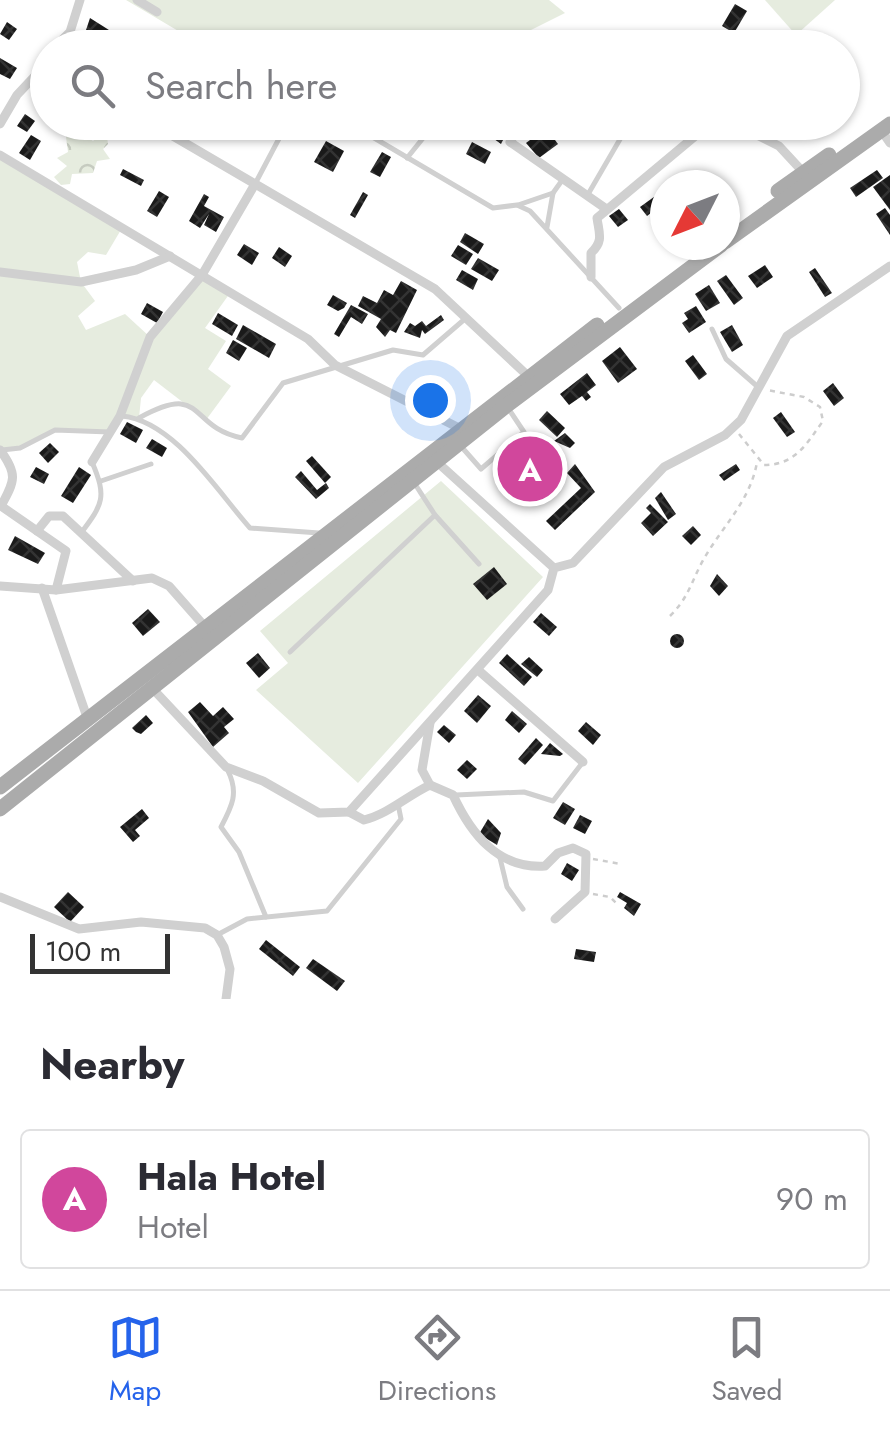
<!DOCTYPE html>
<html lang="en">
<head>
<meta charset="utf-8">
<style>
  :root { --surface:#fff; --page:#f2f2f3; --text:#2b2b33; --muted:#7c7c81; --line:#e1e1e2; --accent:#2563eb }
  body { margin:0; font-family:Jost,sans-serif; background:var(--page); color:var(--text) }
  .compass { position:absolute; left:650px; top:170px; width:90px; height:90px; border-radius:50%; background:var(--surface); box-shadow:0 2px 8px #0004; rotate:228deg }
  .scale { position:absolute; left:30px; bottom:25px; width:140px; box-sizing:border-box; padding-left:10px; border:5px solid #333; border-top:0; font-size:28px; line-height:35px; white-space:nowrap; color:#333; -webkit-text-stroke:8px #fff; paint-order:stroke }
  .you { position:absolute; left:430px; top:400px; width:35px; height:35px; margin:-25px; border:8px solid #fff; border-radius:50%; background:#1a73e8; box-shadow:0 0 0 15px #1a73e833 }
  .badge { display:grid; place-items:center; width:65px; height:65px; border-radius:50%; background:var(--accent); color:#fff; font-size:32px; font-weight:700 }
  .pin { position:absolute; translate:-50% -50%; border:5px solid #fff; box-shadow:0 2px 10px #0006 }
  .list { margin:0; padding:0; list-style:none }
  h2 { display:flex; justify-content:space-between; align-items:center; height:130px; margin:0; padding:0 40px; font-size:42px }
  h2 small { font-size:32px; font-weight:400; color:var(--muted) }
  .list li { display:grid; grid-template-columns:65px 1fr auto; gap:30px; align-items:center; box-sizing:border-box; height:140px; margin:0 20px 20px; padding:0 20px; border:2px solid var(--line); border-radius:10px }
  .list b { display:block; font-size:38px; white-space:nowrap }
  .list p { margin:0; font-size:32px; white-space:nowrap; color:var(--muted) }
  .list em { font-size:32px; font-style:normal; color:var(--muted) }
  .icon { flex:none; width:55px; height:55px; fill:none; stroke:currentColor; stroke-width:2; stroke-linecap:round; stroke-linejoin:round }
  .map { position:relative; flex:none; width:890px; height:999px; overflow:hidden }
  .search { position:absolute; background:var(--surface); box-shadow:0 2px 8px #0004; left:30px; right:30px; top:30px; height:110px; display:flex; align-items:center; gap:25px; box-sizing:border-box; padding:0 35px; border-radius:55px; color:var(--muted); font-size:38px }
  .sheet { height:290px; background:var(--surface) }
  nav { display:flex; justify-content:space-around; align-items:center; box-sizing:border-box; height:140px; border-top:2px solid var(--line); background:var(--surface); font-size:28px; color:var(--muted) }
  nav a { display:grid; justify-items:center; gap:5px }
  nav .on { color:var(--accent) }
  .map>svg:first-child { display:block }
  .green { fill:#e6ecdf }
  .forest { fill:url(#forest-crowns) }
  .building { fill:url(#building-cross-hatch) }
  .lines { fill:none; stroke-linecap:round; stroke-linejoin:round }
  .path { stroke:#cdcdcd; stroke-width:2.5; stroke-dasharray:5 5; stroke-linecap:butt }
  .lane { stroke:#d0d0d0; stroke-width:5 }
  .street { stroke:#d0d0d0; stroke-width:9 }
  .primary { stroke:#ababab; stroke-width:15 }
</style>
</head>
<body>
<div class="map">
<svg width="890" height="999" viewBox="0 0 890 999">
  <defs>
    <pattern id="forest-crowns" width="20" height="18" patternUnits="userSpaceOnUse" patternTransform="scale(2.5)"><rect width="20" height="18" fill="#e6ecdf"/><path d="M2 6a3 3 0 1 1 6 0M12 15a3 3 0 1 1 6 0" fill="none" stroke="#c6cbc0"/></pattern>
    <pattern id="building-cross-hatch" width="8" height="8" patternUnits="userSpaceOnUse" patternTransform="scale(2.5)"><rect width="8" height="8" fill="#1a1a1a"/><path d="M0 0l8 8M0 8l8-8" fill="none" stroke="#333"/></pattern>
  </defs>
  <rect width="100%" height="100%" fill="#fff"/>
  <!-- green -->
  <g class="green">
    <path d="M126,0H549L565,13L497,47L207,48Z"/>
    <path d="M765,0H835L796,35Z"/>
    <path d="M0,155L122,228L106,255L88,252L77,262L81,282L95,301L78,316L86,330L125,314L150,337L202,275L230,293L205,328L226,341L208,369L231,386L206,420L154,380L141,398L139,418L120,416L110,432L55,430L20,448L0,451Z"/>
    <path d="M441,481L543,577L358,783L256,690L288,663L260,631Z"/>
  </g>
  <!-- forest -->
  <path class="forest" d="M105,123L108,144L103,149L110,159L97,161L93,173L72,174L70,184L61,185L54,177L67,166L57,158L68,152L66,137L72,126L93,141L102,133L94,125Z"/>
  <!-- building -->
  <g class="building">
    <path d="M735,4L747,11L734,33L722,26Z"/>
    <path d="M90,18L109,30L103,40L95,35L91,41L84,36Z"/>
    <path d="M7,22L17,29L9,40L0,34Z"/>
    <path d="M654,30L675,38L672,42L681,48L646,44Z"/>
    <path d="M0,58L17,68L10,79L0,74Z"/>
    <path d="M25,114L35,121L27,132L17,126Z"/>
    <path d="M477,122H512L501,144L490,136L481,138Z"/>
    <path d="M546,128L558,144L539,158L526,143Z"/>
    <path d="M31,135L41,141L30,160L19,153Z"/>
    <path d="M326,141L344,151L333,172L314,162Z"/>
    <path d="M472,142L491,152L485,164L466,154Z"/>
    <path d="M382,152L391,157L380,177L370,172Z"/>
    <path d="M123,169L144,180L141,186L120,175Z"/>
    <path d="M877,170L883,178L856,197L850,188Z"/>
    <path d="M890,175V210L873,187Z"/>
    <path d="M665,189V202L647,216L640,207Z"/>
    <path d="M159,191L169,197L157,217L147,211Z"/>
    <path d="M363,192L368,195L355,218L350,215Z"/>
    <path d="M204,194L209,197L204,206L224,217L216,232L204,225L209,214L200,228L189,221Z"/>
    <path d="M885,208L890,215V235L876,214Z"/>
    <path d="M619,209L628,220L618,227L609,216Z"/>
    <path d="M465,233L484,244L478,254L460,242Z"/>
    <path d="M244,244L259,253L252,265L237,255Z"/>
    <path d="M458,245L473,254L466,265L451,256Z"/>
    <path d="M279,247L292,256L285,267L272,258Z"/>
    <path d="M478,258L499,270L492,281L471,269Z"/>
    <path d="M765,265L773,277L757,288L748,276Z"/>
    <path d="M815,268L832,293L825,297L809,272Z"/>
    <path d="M462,270L478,279L473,290L456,280Z"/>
    <path d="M726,275L743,298L734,305L717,281Z"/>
    <path d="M401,281L417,290L396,333L390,330L385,337L376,327L381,319L358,306L363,296L377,303L384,290L393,295Z"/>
    <path d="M709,285L720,303L706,311L695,294Z"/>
    <path d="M333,295L347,303L344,308L338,311L327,305Z"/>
    <path d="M147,303L163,312L157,323L141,314Z"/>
    <path d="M351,305L368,314L362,324L351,317L339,337L334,334Z"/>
    <path d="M696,306L706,322L689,333L682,323L688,319L684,313Z"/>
    <path d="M218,313L238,325L232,336L212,324Z"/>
    <path d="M441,315L444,320L425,334L422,330L420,338L404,332L410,323L415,326L422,321L426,326Z"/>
    <path d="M243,325L276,344L269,358L236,339Z"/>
    <path d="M732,325L743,345L732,352L720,332Z"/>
    <path d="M233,340L247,348L239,361L226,353Z"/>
    <path d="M620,347L637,369L618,383L602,361Z"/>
    <path d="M693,355L707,374L699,380L685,361Z"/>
    <path d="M587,373L596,385L587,392L591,397L586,401L582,396L569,405L560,394Z"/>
    <path d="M833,383L844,398L834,406L823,391Z"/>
    <path d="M547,411L565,428L557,437L539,420Z"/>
    <path d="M781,412L795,432L787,437L773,418Z"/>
    <path d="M127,422L143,430L136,443L120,434Z"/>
    <path d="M565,433L575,443L570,448L554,441Z"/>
    <path d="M152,439L167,448L162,457L146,448Z"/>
    <path d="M531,441L558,471L525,501L498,472Z"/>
    <path d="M50,443L59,452L48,463L39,453Z"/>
    <path d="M312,456L331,477L325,483L306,461Z"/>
    <path d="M575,464L595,492L555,530L546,521L581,488L567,473Z"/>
    <path d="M736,464L740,470L724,481L719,475Z"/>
    <path d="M36,467L49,474L44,484L30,477Z"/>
    <path d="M79,467L91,475L73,503L61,496Z"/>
    <path d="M301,471L317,490L326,483L329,488L316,499L295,477Z"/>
    <path d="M661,492L676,514L668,520L655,498Z"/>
    <path d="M650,504L668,522L653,536L641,523L651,513L646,508Z"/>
    <path d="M693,526L701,535L691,545L682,536Z"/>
    <path d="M15,536L45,553L38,564L8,550Z"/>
    <path d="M494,567L507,584L487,600L473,584Z"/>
    <path d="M717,574L728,586L719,596L710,586Z"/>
    <path d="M148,609L160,622L143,636L132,623Z"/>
    <path d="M541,613L557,627L549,636L533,622Z"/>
    <circle cx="677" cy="641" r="7"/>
    <path d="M258,653L270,668L259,678L246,663Z"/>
    <path d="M507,654L532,677L524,686L499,663Z"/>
    <path d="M529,657L543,670L537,677L521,664Z"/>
    <path d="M478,695L491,706L477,723L464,711Z"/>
    <path d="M200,702L213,716L223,707L234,719L224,727L229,733L213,747L188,712Z"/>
    <path d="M512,711L527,724L519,733L505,720Z"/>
    <path d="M146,715L153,723L141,734L136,732L132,728Z"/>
    <path d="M586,722L601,735L593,745L578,731Z"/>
    <path d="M444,725L456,735L449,743L437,732Z"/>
    <path d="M536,738L543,745L525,765L518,759Z"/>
    <path d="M550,743L563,754L560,756L541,754Z"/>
    <path d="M467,760L477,769L467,779L457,770Z"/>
    <path d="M563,802L575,809L565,825L553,818Z"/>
    <path d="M142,809L149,818L135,830L140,836L133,842L120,827Z"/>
    <path d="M580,815L592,821L585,834L573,828Z"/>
    <path d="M488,819L501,833L497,845L479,834Z"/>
    <path d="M567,863L579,870L572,881L561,874Z"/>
    <path d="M68,892L84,907L70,922L54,907Z"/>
    <path d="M620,892L641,904L634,916L624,908L627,903L617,897Z"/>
    <path d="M266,940L300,967L293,976L259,949Z"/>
    <path d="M576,949L596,952L594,962L574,959Z"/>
    <path d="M313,959L345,981L337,991L306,968Z"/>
  </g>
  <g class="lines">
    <!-- path -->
    <g class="path">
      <path d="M739,434L764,465C796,465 807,443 823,421L820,407L804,397L767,390"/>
      <path d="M670,616C686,600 690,587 699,568C717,531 750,504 757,462"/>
      <path d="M593,859L621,864"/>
      <path d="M593,894L610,897L618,905"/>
    </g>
    <!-- lane -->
    <g class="lane">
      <path d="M347,122L493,208L517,205L530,211L619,308"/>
      <path d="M407,158L436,122"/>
      <path d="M255,184L283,131L296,122"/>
      <path d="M587,196L630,122"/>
      <path d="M518,205L553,193"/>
      <path d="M547,227L553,193L563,179"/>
      <path d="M712,329L726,359L758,387"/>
      <path d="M122,416C174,421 217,491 250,528L319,533"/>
      <path d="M139,418C206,381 187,427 242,438L283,383L393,350L423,355L466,318"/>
      <path d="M459,444L481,469L524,432L508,408"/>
      <path d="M2,450L20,448L55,430L110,432"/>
      <path d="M101,481L151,464"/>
      <path d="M413,481L435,515L479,564"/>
      <path d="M81,533C103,504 107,497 92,462"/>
      <path d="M290,652L435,515"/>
      <path d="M228,771C239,793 232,806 221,827L239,852L266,917"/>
      <path d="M456,795L524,792L553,801L583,762"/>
      <path d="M500,858L507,887L523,909"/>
      <path d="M217,935L247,919L327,911L401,819L398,804"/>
    </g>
    <!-- street -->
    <g class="street">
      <path d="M137,0L157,12"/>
      <path d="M54,48L70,32L80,0"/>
      <path d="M149,122L435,289L527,375"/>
      <path d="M522,122L510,142L605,208"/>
      <path d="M731,122L779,146L803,172"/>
      <path d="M0,124L17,95L48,62"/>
      <path d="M881,130L890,143"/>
      <path d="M0,155L308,339L335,365L465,431"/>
      <path d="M0,272L81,282L136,270L170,256"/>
      <path d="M591,277V253C604,241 599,233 597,218L712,122"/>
      <path d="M0,450C18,474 15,481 1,506L66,551L56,590"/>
      <path d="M92,462L120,416L150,337L202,275L255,184"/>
      <path d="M437,462L554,568"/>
      <path d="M37,531L49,516H63L133,581"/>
      <path d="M0,586L56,590L152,578L169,586L206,628"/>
      <path d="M42,588L88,720"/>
      <path d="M478,670L583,762"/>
      <path d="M152,688L226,767L263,781L319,813L349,812L548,590L554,568L573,563L664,467L725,435L741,420L787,336L890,266"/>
      <path d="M430,723L422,770L430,785"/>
      <path d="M349,812L364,820C388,814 407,796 430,785L453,795C471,834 498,869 545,866L558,853L573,848L586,854L585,892L555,919"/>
      <path d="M0,897L79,929L141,922L205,928L217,935L224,947L230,969L226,999"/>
    </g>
    <!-- primary -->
    <g class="primary">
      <path d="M778,191L829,155"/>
      <path d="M725,242L890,124"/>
      <path d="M0,787L597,325"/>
      <path d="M0,809L506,406L721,245"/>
    </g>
  </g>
</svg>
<svg class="compass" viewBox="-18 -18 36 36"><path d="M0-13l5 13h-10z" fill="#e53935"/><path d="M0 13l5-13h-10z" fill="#7c7c81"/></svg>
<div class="scale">100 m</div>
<div class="you"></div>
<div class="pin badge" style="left:530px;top:469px;background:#d1479c">A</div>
<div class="search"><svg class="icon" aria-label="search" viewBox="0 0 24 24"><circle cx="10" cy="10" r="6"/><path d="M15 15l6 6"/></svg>Search here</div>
</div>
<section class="sheet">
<h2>Nearby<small></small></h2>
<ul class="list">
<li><span class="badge" style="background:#d1479c">A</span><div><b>Hala Hotel</b><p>Hotel</p></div><em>90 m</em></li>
</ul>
</section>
<nav>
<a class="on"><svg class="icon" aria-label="map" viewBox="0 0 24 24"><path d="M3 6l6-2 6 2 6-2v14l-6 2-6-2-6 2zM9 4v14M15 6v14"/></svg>Map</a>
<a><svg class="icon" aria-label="directions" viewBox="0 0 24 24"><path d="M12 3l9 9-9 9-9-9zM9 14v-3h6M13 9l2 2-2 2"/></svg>Directions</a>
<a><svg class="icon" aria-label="saved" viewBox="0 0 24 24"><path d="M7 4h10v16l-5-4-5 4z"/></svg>Saved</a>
</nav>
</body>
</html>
